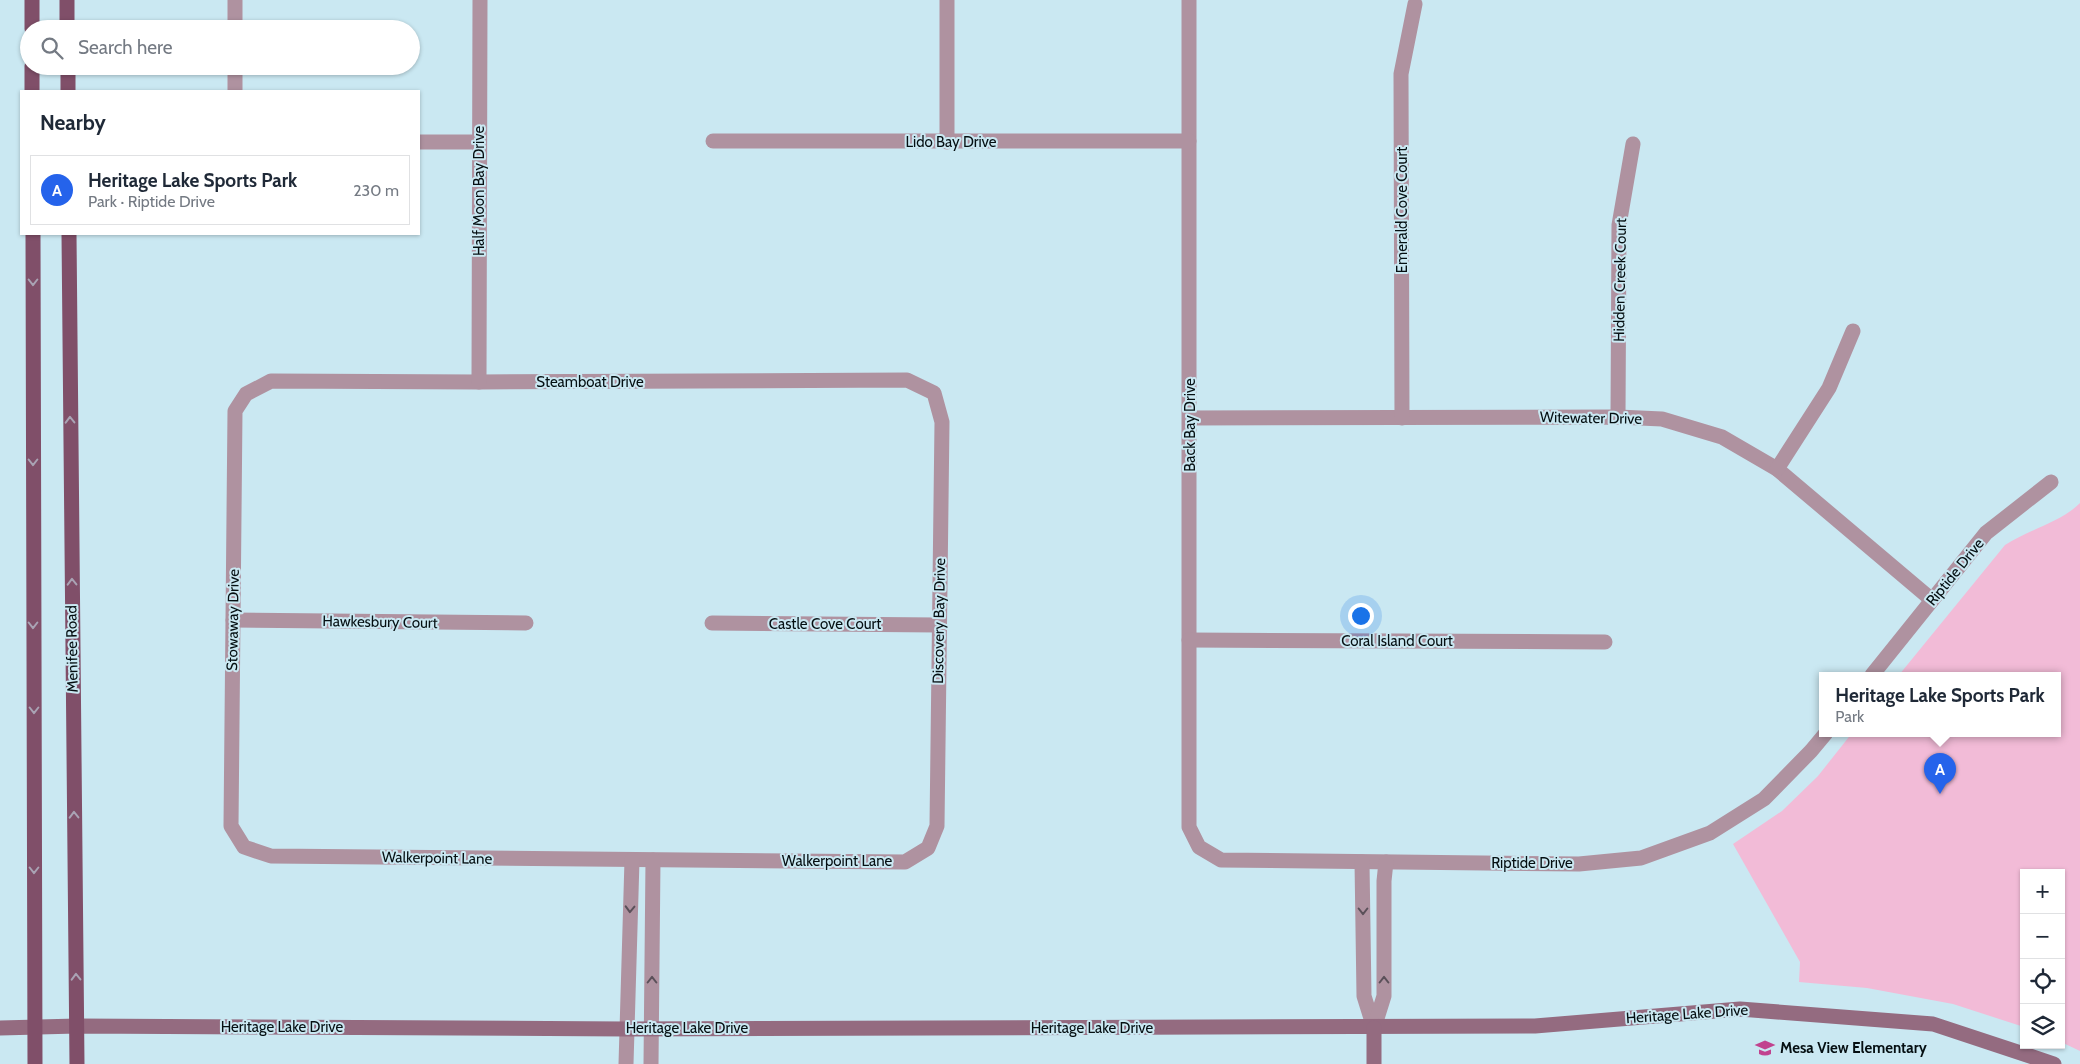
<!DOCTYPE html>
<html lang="en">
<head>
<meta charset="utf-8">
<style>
  :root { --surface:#fff; --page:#f2f2f3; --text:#1f2937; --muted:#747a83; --line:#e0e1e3; --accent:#2563eb }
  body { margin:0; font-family:Cabin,sans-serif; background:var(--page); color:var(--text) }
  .controls { position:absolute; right:15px; bottom:15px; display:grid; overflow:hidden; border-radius:0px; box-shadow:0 1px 4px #0004 }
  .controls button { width:45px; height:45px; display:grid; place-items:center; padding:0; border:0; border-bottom:1px solid var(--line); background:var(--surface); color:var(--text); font:25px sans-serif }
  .you { position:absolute; left:1360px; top:615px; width:18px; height:18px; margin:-12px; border:4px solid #fff; border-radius:50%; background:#1a73e8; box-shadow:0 0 0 8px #1a73e833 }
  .badge { display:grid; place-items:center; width:32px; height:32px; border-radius:50%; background:var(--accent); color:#fff; font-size:16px; font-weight:700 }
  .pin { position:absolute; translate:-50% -41px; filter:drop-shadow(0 1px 2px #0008) }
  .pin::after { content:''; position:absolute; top:26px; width:18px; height:15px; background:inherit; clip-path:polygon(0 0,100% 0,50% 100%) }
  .popup { position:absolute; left:1819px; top:672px; width:242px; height:65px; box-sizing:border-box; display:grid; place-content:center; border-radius:0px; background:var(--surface); filter:drop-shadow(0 1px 4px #0005); font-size:16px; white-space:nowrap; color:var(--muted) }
  .popup b { font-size:19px; color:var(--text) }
  .popup::after { content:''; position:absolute; left:50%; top:100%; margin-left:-10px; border:10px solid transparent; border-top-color:var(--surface) }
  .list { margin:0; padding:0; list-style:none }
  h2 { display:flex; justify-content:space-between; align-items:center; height:65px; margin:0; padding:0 20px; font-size:21px }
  h2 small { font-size:16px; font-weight:400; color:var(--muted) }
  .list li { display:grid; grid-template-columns:32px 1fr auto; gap:15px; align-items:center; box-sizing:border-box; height:70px; margin:0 10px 10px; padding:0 10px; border:1px solid var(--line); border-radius:0px }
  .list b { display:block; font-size:19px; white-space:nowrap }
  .list p { margin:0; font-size:16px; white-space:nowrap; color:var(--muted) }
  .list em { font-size:16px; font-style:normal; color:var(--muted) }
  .icon { flex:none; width:28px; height:28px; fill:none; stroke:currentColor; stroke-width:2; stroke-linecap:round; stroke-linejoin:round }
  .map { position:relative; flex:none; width:2080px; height:1064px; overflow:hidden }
  .search { position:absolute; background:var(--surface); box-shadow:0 1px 4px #0004; left:20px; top:20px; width:400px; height:55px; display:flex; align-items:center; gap:12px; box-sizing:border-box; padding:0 18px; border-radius:28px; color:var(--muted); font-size:19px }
  .panel { position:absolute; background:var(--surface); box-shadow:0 1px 4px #0004; left:20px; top:90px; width:400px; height:145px; border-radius:0px }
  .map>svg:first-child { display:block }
  .green { fill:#f2bbd7 }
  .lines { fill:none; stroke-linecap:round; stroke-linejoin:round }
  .street { stroke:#af92a0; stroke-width:15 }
  .secondary { stroke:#946b80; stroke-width:15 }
  .primary { stroke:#804f69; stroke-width:15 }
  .oneway { stroke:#a9a3b4 }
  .oneway2 { stroke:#5a5059 }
  .labels { text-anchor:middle; stroke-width:4; stroke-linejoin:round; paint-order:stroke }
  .street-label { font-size:15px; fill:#050f12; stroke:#cae8f2 }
  .poi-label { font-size:15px; font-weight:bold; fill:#050f12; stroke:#cae8f2; text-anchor:start }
</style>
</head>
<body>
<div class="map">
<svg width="2080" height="1064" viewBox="0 0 2080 1064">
  <rect width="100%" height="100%" fill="#cae8f2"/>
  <!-- green -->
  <path class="green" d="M2080,503V1051L2061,1042V873H2024V1027L1953,1004L1867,988L1799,982L1800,962L1733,844L1782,811L1818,776L1852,733H2058V675H1899L2005,545C2028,530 2063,521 2080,503Z"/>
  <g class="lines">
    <!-- street -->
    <g class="street">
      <path d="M235,0V29"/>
      <path d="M947,0V142"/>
      <path d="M1189,0V827L1199,847L1221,860L1579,864L1641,858L1710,833L1764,799L1811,751L1826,733"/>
      <path d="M235,66V91"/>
      <path d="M713,141H1189"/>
      <path d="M419,142H479"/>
      <path d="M907,380L934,393L942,422L937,826L928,848L905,862L271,856L244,847L231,826L235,411L246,394L271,381L479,382Z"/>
      <path d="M479,382L480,0"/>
      <path d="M1618,417L1619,225L1633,144"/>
      <path d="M1190,418L1618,417L1662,419L1722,437L1777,469L1932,600"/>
      <path d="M1402,418L1401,74L1415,4"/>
      <path d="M1777,469L1829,388L1853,331"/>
      <path d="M233,620L526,623"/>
      <path d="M712,623L938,625"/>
      <path d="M1189,640L1605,642"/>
      <path d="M1872,675L1986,533L2051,482"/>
      <path d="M1362,862L1364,996L1374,1028"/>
      <path d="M1374,1028L1384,996V881L1386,862"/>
      <path d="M626,1064L632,860"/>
      <path d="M651,1064L653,860"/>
    </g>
    <!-- secondary -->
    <g class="secondary">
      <path d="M0,1028L77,1026L626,1029L1535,1026L1740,1009L1933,1024L2054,1064"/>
      <path d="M1374,1064V1028"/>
    </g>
    <!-- primary -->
    <g class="primary">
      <path d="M32,0V29"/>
      <path d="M67,0V29"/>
      <path d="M32,66V91"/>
      <path d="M68,66V91"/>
      <path d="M33,234L35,1064"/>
      <path d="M69,234L77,1064"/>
    </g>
  </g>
  <!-- one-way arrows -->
  <defs><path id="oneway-chevron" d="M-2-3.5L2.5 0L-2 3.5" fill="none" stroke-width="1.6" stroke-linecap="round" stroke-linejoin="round" transform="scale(1.25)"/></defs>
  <g class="oneway">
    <use href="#oneway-chevron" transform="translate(33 282) rotate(90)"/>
    <use href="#oneway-chevron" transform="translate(70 420) rotate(-91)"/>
    <use href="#oneway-chevron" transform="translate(33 462) rotate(90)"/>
    <use href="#oneway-chevron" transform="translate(72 582) rotate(-91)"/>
    <use href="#oneway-chevron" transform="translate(33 625) rotate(90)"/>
    <use href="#oneway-chevron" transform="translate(34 710) rotate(90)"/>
    <use href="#oneway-chevron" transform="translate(74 815) rotate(-91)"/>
    <use href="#oneway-chevron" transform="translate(34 870) rotate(90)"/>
    <use href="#oneway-chevron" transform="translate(76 977) rotate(-91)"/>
  </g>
  <g class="oneway2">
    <use href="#oneway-chevron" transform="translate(630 909) rotate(92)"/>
    <use href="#oneway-chevron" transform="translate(1363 911) rotate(90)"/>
    <use href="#oneway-chevron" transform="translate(652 980) rotate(-90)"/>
    <use href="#oneway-chevron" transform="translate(1384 980) rotate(-90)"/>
  </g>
  <!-- icons -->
  <defs>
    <g id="school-bare" transform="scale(1.5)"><path d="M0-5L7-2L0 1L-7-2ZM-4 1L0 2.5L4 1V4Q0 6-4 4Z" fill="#c1438f" stroke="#cae8f2" stroke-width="2.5" paint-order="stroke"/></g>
  </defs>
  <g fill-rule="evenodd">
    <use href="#school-bare" x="1765" y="1048"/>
  </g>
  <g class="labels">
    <!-- street labels -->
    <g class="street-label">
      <text x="951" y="147">Lido Bay Drive</text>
      <text transform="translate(479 191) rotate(-90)" y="5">Half Moon Bay Drive</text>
      <text transform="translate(1402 210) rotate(-90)" y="5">Emerald Cove Court</text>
      <text transform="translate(1620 280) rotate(-89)" y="5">Hidden Creek Court</text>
      <text x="590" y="387">Steamboat Drive</text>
      <text transform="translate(1591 418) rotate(1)" y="5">Witewater Drive</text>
      <text transform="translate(1190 425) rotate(-90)" y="5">Back Bay Drive</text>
      <text transform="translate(1955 572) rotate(-51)" y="5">Riptide Drive</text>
      <text transform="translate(233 620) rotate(-89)" y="5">Stowaway Drive</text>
      <text transform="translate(939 621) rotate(-89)" y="5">Discovery Bay Drive</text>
      <text transform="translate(380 622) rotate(1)" y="5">Hawkesbury Court</text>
      <text x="825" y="629">Castle Cove Court</text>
      <text x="1397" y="646">Coral Island Court</text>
      <text transform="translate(72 649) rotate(-91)" y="5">Menifee Road</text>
      <text transform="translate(437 858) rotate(1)" y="5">Walkerpoint Lane</text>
      <text x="837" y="866">Walkerpoint Lane</text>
      <text x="1532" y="868">Riptide Drive</text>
      <text transform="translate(1687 1014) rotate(-4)" y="5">Heritage Lake Drive</text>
      <text x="282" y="1032">Heritage Lake Drive</text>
      <text x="687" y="1033">Heritage Lake Drive</text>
      <text x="1092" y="1033">Heritage Lake Drive</text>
    </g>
    <!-- poi labels -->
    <g class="poi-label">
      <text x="1780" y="1053">Mesa View Elementary</text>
    </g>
  </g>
</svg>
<div class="controls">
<button>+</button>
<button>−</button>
<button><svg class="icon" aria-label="locate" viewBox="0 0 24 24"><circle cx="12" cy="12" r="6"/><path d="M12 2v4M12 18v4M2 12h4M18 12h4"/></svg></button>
<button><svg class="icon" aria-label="layers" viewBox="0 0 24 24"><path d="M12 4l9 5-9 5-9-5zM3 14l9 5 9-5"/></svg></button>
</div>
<div class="you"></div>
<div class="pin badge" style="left:1940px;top:794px">A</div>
<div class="popup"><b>Heritage Lake Sports Park</b>Park</div>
<div class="search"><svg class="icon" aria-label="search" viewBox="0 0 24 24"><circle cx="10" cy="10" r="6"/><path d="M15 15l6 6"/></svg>Search here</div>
<section class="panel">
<h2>Nearby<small></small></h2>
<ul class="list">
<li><span class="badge">A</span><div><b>Heritage Lake Sports Park</b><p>Park · Riptide Drive</p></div><em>230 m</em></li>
</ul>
</section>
</div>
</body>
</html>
